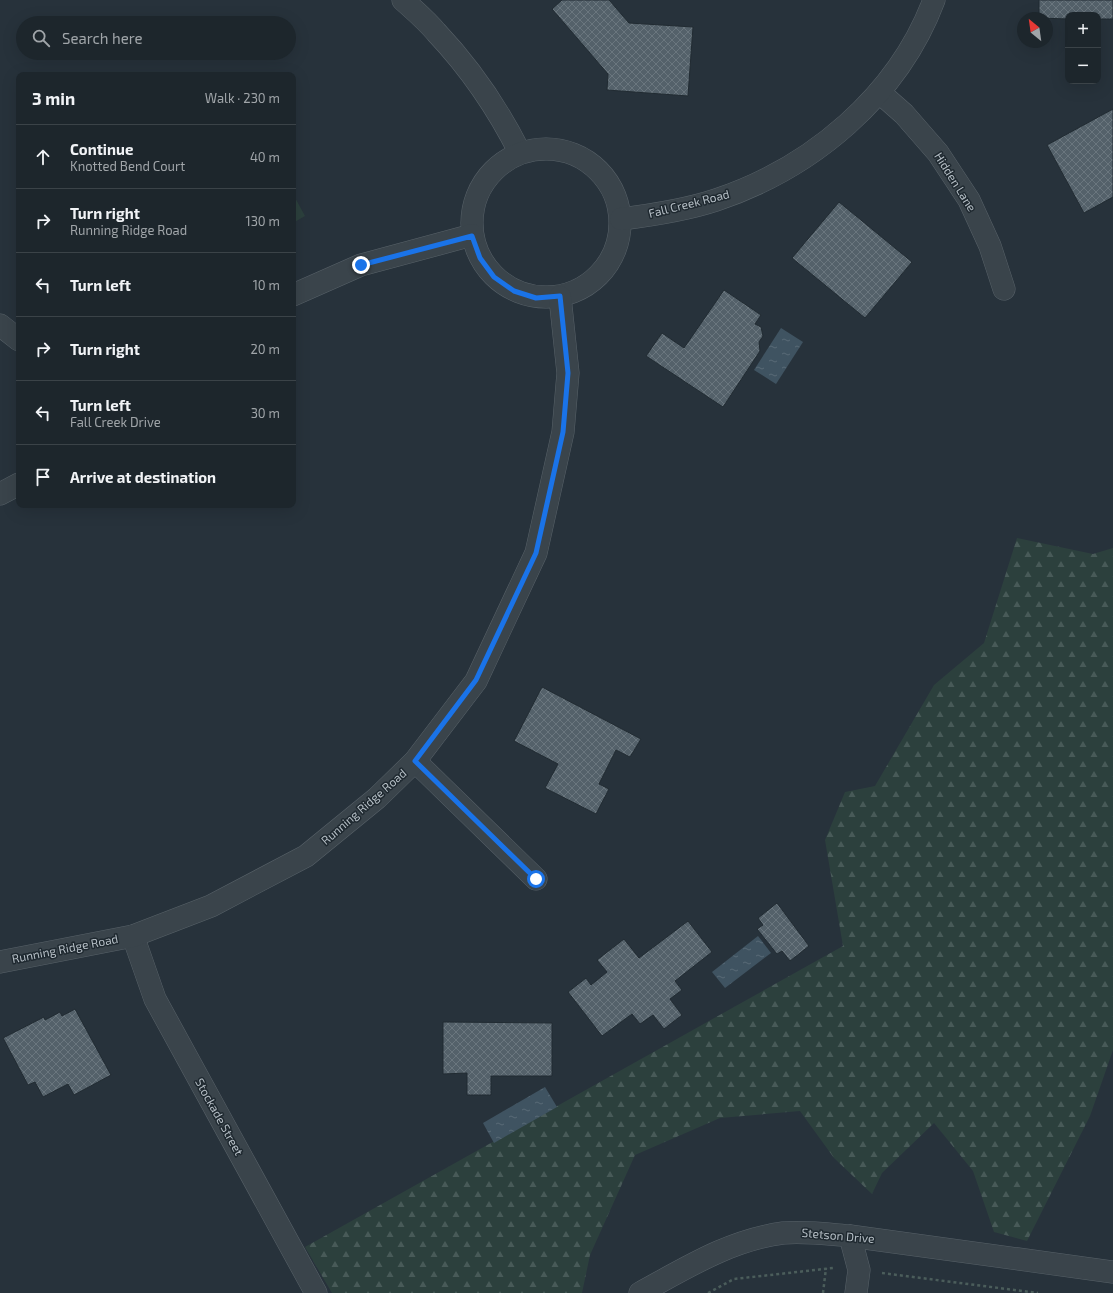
<!DOCTYPE html>
<html lang="en">
<head>
<meta charset="utf-8">
<style>
  :root { --surface:#1d262c; --page:#2a3238; --text:#f1f3f6; --muted:#a0a5a9; --line:#3b4348 }
  body { margin:0; font-family:"Exo 2",sans-serif; background:var(--page); color:var(--text) }
  .controls { position:absolute; right:12px; top:12px; display:grid; overflow:hidden; border-radius:8px; box-shadow:0 4px 16px #0002 }
  .controls button { width:36px; height:36px; display:grid; place-items:center; padding:0; border:0; border-bottom:1px solid var(--line); background:var(--surface); color:var(--text); font:20px sans-serif }
  .compass { position:absolute; left:1017px; top:12px; width:36px; height:36px; border-radius:50%; background:var(--surface); box-shadow:0 4px 16px #0002; rotate:331deg }
  .stop { position:absolute; width:12px; height:12px; margin:-9px; border:3px solid #1a73e8; border-radius:50%; background:#fff }
  .stop.end { background:#1a73e8; border-color:#fff; box-shadow:0 1px 4px #0008 }
  .list { margin:0; padding:0; list-style:none }
  h2 { display:flex; justify-content:space-between; align-items:center; height:52px; margin:0; padding:0 16px; font-size:17px }
  h2 small { font-size:13px; font-weight:400; color:var(--muted) }
  .list li { display:grid; grid-template-columns:26px 1fr auto; gap:12px; align-items:center; box-sizing:border-box; height:64px; padding:0 16px; border-top:1px solid var(--line) }
  .list b { display:block; font-size:15px; white-space:nowrap }
  .list p { margin:0; font-size:13px; white-space:nowrap; color:var(--muted) }
  .list em { font-size:13px; font-style:normal; color:var(--muted) }
  .icon { flex:none; width:22px; height:22px; fill:none; stroke:currentColor; stroke-width:2; stroke-linecap:round; stroke-linejoin:round }
  .map { position:relative; flex:none; width:1113px; height:1293px; overflow:hidden }
  .search { position:absolute; background:var(--surface); box-shadow:0 4px 16px #0002; left:16px; top:16px; width:280px; height:44px; display:flex; align-items:center; gap:10px; box-sizing:border-box; padding:0 14px; border-radius:22px; color:var(--muted); font-size:15px }
  .panel { position:absolute; background:var(--surface); box-shadow:0 4px 16px #0002; left:16px; top:72px; width:280px; height:436px; border-radius:8px }
  .map>svg:first-child { display:block }
  .grass { fill:#2c403d }
  .forest { fill:url(#forest-firs) }
  .water { fill:url(#water-ripples) }
  .building { fill:url(#building-cross-hatch); stroke:#212b32 }
  .lines { fill:none; stroke-linecap:round; stroke-linejoin:round }
  .street-casing { stroke:#586269; stroke-width:23 }
  .path { stroke:#4b5d5b; stroke-width:2.5; stroke-dasharray:3 3; stroke-linecap:butt }
  .street { stroke:#3a444b; stroke-width:22 }
  .route { stroke:#1a73e8; stroke-width:5 }
  .labels { text-anchor:middle; stroke-width:3; stroke-linejoin:round; paint-order:stroke }
  .street-label { font-size:12px; fill:#b6bfc6; stroke:#1f2930 }
</style>
</head>
<body>
<div class="map">
<svg width="1113" height="1293" viewBox="0 0 1113 1293">
  <defs>
    <pattern id="forest-firs" width="22" height="20" patternUnits="userSpaceOnUse"><rect width="22" height="20" fill="#2c403d"/><path d="M5 1l3.5 6h-7zM16 11l3.5 6h-7z" fill="#485a58"/></pattern>
    <pattern id="water-ripples" width="26" height="14" patternUnits="userSpaceOnUse"><rect width="26" height="14" fill="#3f5361"/><path d="M2 4q2-2 4 0t4 0M15 11q2-2 4 0t4 0" fill="none" stroke="#586a76"/></pattern>
    <pattern id="building-cross-hatch" width="8" height="8" patternUnits="userSpaceOnUse"><rect width="8" height="8" fill="#54616a"/><path d="M0 0l8 8M0 8l8-8" fill="none" stroke="#6a767e"/></pattern>
  </defs>
  <rect width="100%" height="100%" fill="#27323b"/>
  <!-- grass -->
  <path class="grass" d="M293,194L305,216L293,223Z"/>
  <!-- forest -->
  <path class="forest" d="M1017,538L1093,554L1113,548V1050L1090,1116L1027,1241L994,1232L973,1171L934,1123L882,1173L872,1194L834,1158L800,1111L720,1118L635,1155L590,1255L582,1293H332L305,1247L843,946L825,840L845,792L875,786L934,685L984,643Z"/>
  <!-- water -->
  <g class="water">
    <path d="M781,328L803,342L776,384L754,370Z"/>
    <path d="M758,936L771,953L725,988L712,972Z"/>
    <path d="M545,1087L557,1107L494,1143L483,1123Z"/>
  </g>
  <!-- building -->
  <g class="building">
    <path d="M562,0H609L629,23L693,27L688,96L607,90L608,74L552,9Z"/>
    <path d="M1039,0H1113V19H1098V15H1068V19L1039,18Z"/>
    <path d="M1113,109V197L1084,213L1047,145Z"/>
    <path d="M839,202L912,262L865,318L792,258Z"/>
    <path d="M724,290L761,315L755,324L761,327L763,336L759,342L760,351L723,407L646,356L662,333L684,348Z"/>
    <path d="M542,687L641,739L630,757L616,750L599,784L609,789L596,814L545,788L558,764L514,741Z"/>
    <path d="M777,903L809,946L790,961L782,951L777,954L757,929L763,925L758,918Z"/>
    <path d="M688,921L712,952L675,981L682,990L670,999L682,1015L664,1029L653,1015L640,1024L632,1014L602,1036L568,992L586,978L591,985L607,972L597,960L624,939L639,958Z"/>
    <path d="M75,1009L111,1075L74,1095L68,1084L43,1097L35,1082L28,1085L3,1038L44,1017L45,1020L60,1012L62,1016Z"/>
    <path d="M443,1022L552,1023V1076H491V1095H467V1073L443,1074Z"/>
  </g>
  <g class="lines">
    <!-- street casing -->
    <g class="street-casing">
      <g id="street">
        <path d="M403,0C414,10 426,20 436,32C470,68 498,109 520,153"/>
        <path d="M879,92L904,114L938,153L969,200L990,246L1004,289"/>
        <circle cx="546" cy="223" r="74"/>
        <path d="M621,219C653,215 686,210 716,200C812,168 898,96 934,0"/>
        <path d="M293,295L361,265L472,235"/>
        <path d="M0,325L19,340"/>
        <path d="M0,494L19,484"/>
        <path d="M415,761L536,879"/>
        <path d="M133,936L155,999L316,1293"/>
        <path d="M0,962L133,936L211,906L306,856L377,798L415,761L476,681L536,553L563,432L568,373L560,297"/>
        <path d="M850,1236L859,1270L856,1293"/>
        <path d="M640,1293C686,1268 730,1240 783,1233C805,1231 827,1234 850,1236L1113,1272"/>
      </g>
    </g>
    <!-- path -->
    <g class="path">
      <path d="M882,1273L1038,1293"/>
      <path d="M708,1293L734,1279L833,1268"/>
      <path d="M823,1293L826,1268"/>
    </g>
    <!-- street -->
    <use href="#street" class="street"/>
  </g>
  <g class="lines">
    <!-- route -->
    <path class="route" d="M361,265L472,236L480,258L494,277L514,291L536,298L560,296L568,373L563,432L536,553L476,680L415,761L536,879"/>
  </g>
  <g class="labels">
    <!-- street labels -->
    <g class="street-label">
      <text transform="translate(955 182) rotate(58)" y="4">Hidden Lane</text>
      <text transform="translate(689 204) rotate(-14)" y="4">Fall Creek Road</text>
      <text transform="translate(364 807) rotate(-41)" y="4">Running Ridge Road</text>
      <text transform="translate(65 949) rotate(-11)" y="4">Running Ridge Road</text>
      <text transform="translate(219 1117) rotate(61)" y="4">Stockade Street</text>
      <text transform="translate(838 1236) rotate(5)" y="4">Stetson Drive</text>
    </g>
  </g>
</svg>
<div class="controls">
<button>+</button>
<button>−</button>
</div>
<svg class="compass" viewBox="-18 -18 36 36"><path d="M0-13l5 13h-10z" fill="#e53935"/><path d="M0 13l5-13h-10z" fill="#a0a5a9"/></svg>
<div class="stop" style="left:536px;top:879px"></div>
<div class="stop end" style="left:361px;top:265px"></div>
<div class="search"><svg class="icon" aria-label="search" viewBox="0 0 24 24"><circle cx="10" cy="10" r="6"/><path d="M15 15l6 6"/></svg>Search here</div>
<section class="panel">
<h2>3 min<small>Walk · 230 m</small></h2>
<ul class="list">
<li><svg class="icon" aria-label="ahead" viewBox="0 0 24 24"><path d="M12 20V5M6 11l6-6 6 6"/></svg><div><b>Continue</b><p>Knotted Bend Court</p></div><em>40 m</em></li>
<li><svg class="icon" aria-label="right" viewBox="0 0 24 24"><path d="M7 20v-9h11M14 6l5 5-5 5"/></svg><div><b>Turn right</b><p>Running Ridge Road</p></div><em>130 m</em></li>
<li><svg class="icon" aria-label="left" viewBox="0 0 24 24"><path d="M17 20v-9H6M10 6l-5 5 5 5"/></svg><div><b>Turn left</b></div><em>10 m</em></li>
<li><svg class="icon" aria-label="right" viewBox="0 0 24 24"><path d="M7 20v-9h11M14 6l5 5-5 5"/></svg><div><b>Turn right</b></div><em>20 m</em></li>
<li><svg class="icon" aria-label="left" viewBox="0 0 24 24"><path d="M17 20v-9H6M10 6l-5 5 5 5"/></svg><div><b>Turn left</b><p>Fall Creek Drive</p></div><em>30 m</em></li>
<li><svg class="icon" aria-label="arrive" viewBox="0 0 24 24"><path d="M6 21V4h12l-3 4 3 4H6"/></svg><div><b>Arrive at destination</b></div></li>
</ul>
</section>
</div>
</body>
</html>
